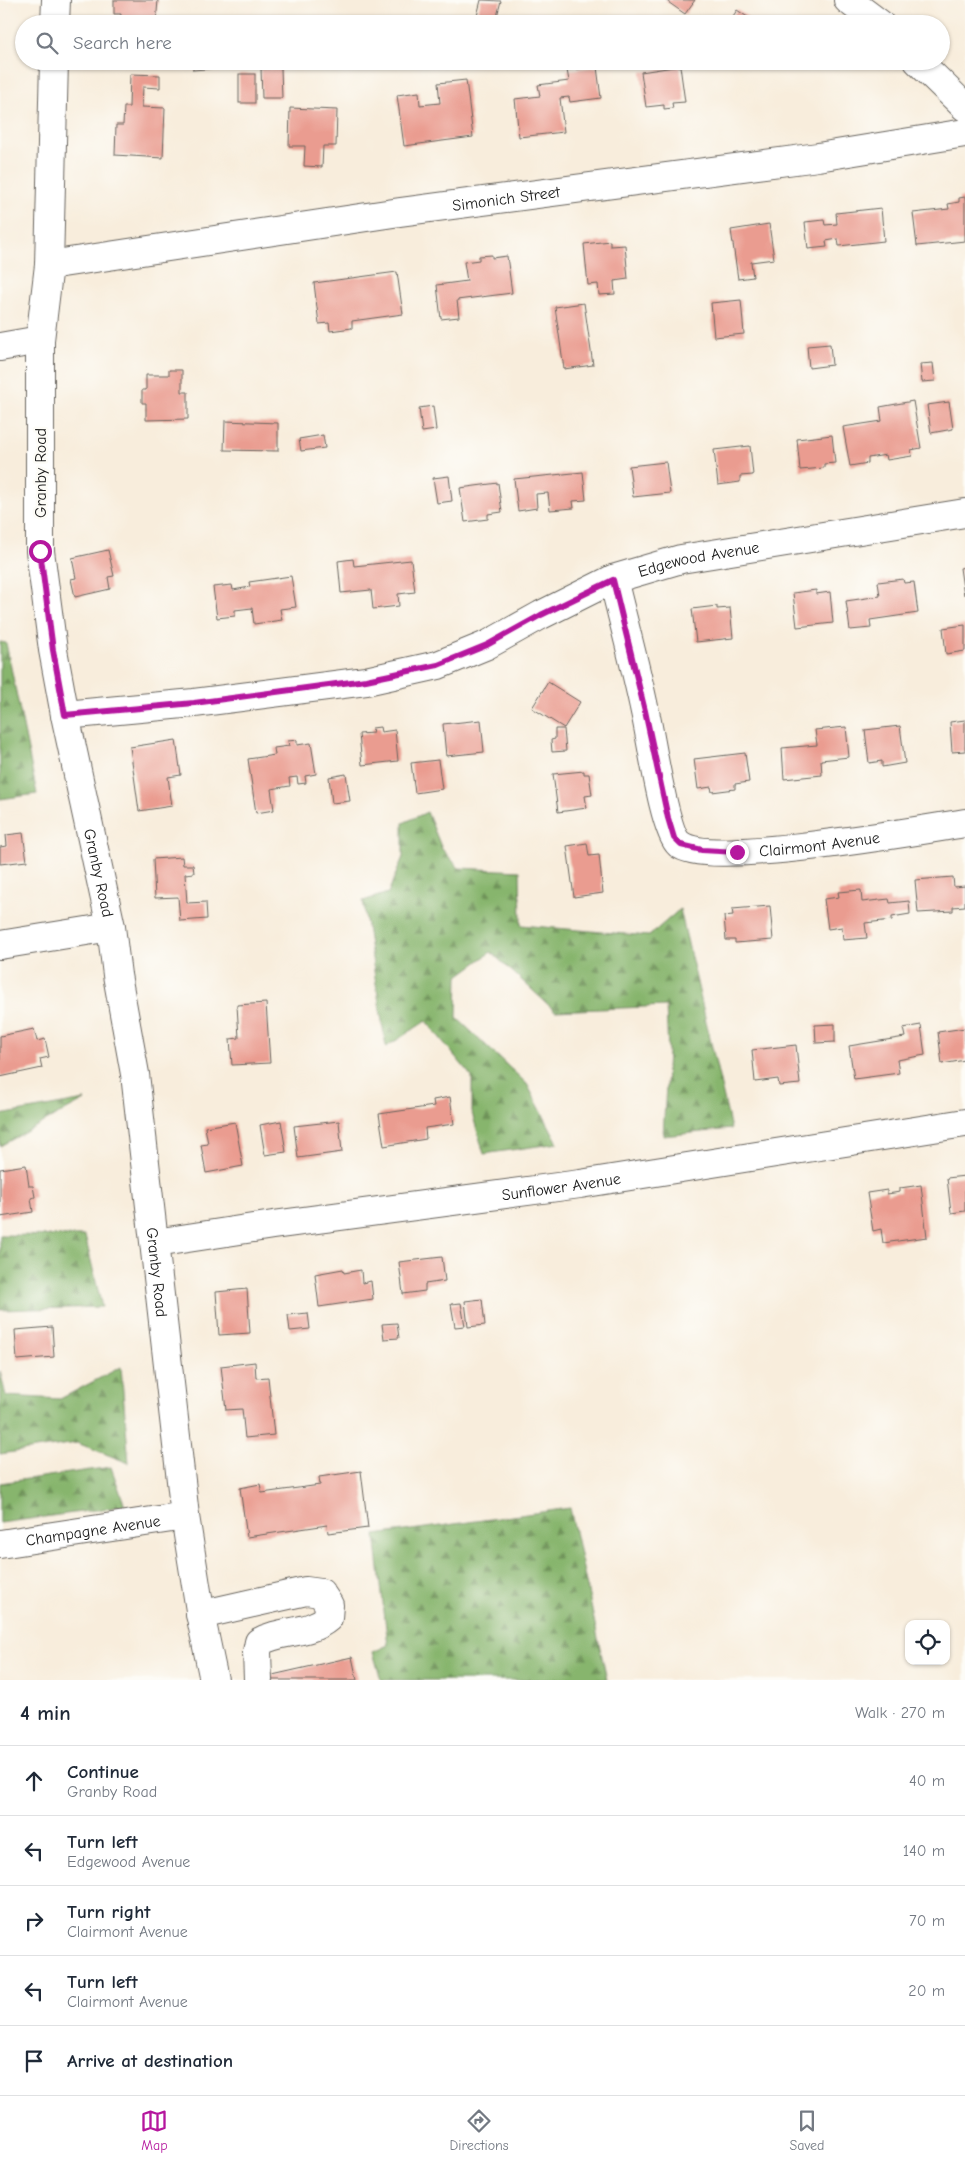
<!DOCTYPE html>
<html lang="en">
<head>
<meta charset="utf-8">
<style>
  :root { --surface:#fff; --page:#f6f6f7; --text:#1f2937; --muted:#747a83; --line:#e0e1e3; --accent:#b5179e }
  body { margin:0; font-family:"Comic Neue",sans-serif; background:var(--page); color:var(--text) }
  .controls { position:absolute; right:15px; bottom:15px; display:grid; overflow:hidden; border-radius:10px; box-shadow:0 1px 4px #0004 }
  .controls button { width:45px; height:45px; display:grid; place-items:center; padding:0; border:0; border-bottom:1px solid var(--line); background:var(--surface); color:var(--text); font:25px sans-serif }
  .stop { position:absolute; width:15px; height:15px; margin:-11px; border:4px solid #b5179e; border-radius:50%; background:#fff }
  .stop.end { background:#b5179e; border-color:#fff; box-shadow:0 1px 5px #0008 }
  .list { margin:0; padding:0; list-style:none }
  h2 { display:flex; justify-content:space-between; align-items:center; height:65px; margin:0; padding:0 20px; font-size:21px }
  h2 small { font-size:16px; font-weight:400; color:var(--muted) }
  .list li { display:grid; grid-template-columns:32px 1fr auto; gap:15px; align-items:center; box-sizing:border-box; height:70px; padding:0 20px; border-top:1px solid var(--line) }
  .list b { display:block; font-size:19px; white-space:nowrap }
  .list p { margin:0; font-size:16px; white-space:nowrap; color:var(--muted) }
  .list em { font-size:16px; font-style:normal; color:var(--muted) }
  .icon { flex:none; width:28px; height:28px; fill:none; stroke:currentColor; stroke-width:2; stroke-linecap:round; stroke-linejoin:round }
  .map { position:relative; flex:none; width:965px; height:1680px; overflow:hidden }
  .search { position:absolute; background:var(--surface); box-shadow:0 1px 4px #0004; left:15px; right:15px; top:15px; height:55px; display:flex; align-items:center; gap:12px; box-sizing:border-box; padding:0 18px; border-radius:28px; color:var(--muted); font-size:19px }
  .sheet { height:415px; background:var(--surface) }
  nav { display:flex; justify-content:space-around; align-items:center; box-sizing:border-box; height:70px; border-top:1px solid var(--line); background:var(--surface); font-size:14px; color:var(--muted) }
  nav a { display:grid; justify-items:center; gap:2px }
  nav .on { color:var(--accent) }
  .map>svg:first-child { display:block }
  .forest { fill:url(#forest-firs); stroke:#526844 }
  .building { fill:#ea9c90 }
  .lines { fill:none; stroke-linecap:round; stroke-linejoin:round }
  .minor-casing { stroke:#69655f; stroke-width:30 }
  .major-casing { stroke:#69655f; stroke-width:30 }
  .minor { stroke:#fff; stroke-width:28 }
  .major { stroke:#fff; stroke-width:28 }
  .route { stroke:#b5179e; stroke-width:6 }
  .labels { text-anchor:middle; stroke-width:5; stroke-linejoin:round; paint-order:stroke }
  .street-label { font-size:16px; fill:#1c1c1c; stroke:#fdfcf7 }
</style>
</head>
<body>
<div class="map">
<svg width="965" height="1680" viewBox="0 0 965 1680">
  <defs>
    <pattern id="forest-firs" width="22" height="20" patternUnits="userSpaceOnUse" patternTransform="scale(1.25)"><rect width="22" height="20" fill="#87b56d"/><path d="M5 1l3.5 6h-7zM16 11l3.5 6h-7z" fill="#6e9259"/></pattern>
  </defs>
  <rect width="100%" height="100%" fill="#fdfcf7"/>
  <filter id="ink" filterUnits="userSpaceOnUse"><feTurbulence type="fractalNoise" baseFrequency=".02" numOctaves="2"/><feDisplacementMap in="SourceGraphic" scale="10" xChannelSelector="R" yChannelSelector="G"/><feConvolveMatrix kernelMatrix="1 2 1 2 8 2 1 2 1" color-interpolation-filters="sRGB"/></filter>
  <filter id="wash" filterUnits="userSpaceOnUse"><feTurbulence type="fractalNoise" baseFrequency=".0096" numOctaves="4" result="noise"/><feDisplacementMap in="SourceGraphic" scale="20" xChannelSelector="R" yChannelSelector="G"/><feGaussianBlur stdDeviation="1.12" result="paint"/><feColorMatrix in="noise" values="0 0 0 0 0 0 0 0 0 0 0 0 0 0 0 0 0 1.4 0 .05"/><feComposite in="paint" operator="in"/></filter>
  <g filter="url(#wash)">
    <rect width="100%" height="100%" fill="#f8eddc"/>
    <!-- forest -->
    <g class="forest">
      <path d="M0,642L6,643L37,794L0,799Z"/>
      <path d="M427,812L442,849L459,868L520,871L521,925L649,936L680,909L731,1129L663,1136L668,1052L666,1006L555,1011L491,952L458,976L457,1018L527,1084L558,1143L484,1154L472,1113V1077L426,1021L386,1047L363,901L388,893L403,857V823Z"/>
      <path d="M85,1100L0,1146V1115Z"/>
      <path d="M0,1235L85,1236L102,1307L0,1310Z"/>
      <path d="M121,1367L129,1463L77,1443L0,1454V1371L6,1396L60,1399Z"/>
      <path d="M111,1467L125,1506L0,1523V1483Z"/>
      <path d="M570,1508L607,1680H381L373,1652L388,1645L375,1535Z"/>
    </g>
    <g id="blocks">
      <!-- building -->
      <g class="building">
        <path d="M114,0H158L156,24H120L121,14H114Z"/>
        <path d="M481,0L501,1L496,20L477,16Z"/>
        <path d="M665,0H695L685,14Z"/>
        <path d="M737,10L758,24H728Z"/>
        <path d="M192,61H218V68L193,70Z"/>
        <path d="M680,66L685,102L672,103L673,108L664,109V105L646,107L641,72Z"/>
        <path d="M597,67L601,98L570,102L569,97L560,98L564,132L519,137L515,99L540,96L538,85L569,81L567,70Z"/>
        <path d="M281,68L282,98H262L261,69Z"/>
        <path d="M130,74L160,75V88L143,87L142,107L165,108L163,158L115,155L116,125H123L124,107H129Z"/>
        <rect x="239" y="74" width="16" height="29"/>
        <path d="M466,80L473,137L404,146L397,95L419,92L420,105L440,103L438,83Z"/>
        <path d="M290,108L337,110L336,146H323L322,167L304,166L305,146H289Z"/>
        <path d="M965,197V241L917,246L913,213L949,209L948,204L959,202V198Z"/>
        <path d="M881,208L884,241L839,246L838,239L826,241L827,247L808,249L805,222L824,220L825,225L837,224L836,213Z"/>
        <path d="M769,224L774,259L751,262L753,277L738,279L731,230Z"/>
        <path d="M610,241V246L625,245L628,279L614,281L615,294L599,295L598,284L588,285L584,244Z"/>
        <path d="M492,255V258L507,256L512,293L457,300L459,317L441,319L437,285L467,281L464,262L479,260V256Z"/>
        <path d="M397,272L403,314L352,321V328L330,331L329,323L319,324L314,283Z"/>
        <path d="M741,300L744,334L714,337L711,303Z"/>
        <path d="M584,303L593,365L564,369L555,307Z"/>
        <path d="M830,344L832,365L809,368L807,346Z"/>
        <path d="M933,363L935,381L922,382L920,364Z"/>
        <path d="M169,370H182V392H188V419L146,420V403H142V390H146V375H169Z"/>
        <path d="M913,401L921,448L911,450L912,456L887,460L886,455L868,458V463L850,466L843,427L882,421L880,407Z"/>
        <path d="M949,402L953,429L931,433L927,405Z"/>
        <path d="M433,406L436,430L422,432L419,408Z"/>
        <path d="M225,421L278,423V451L224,450Z"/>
        <path d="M323,435L325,448L301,451L299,439Z"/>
        <path d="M832,435L835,463L824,464V468L800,470L797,439Z"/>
        <path d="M750,446L753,475L740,476V482L718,485L714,450Z"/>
        <path d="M666,462L670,493L633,497L629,466Z"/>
        <path d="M583,472L586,500L573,501L574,508L550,510L548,493L536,494L537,508L518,511L514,479Z"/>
        <path d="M449,476L452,501L437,503L433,478Z"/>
        <path d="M498,483L502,512L488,514V519L465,522L460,488Z"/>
        <path d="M108,550L114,576L108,577L110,589L75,597L71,579L76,578L72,558Z"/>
        <path d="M353,559L354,566L411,560L415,592L398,594L399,606L373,609L371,590L341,593L338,561Z"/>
        <path d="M965,567V595H964L960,568Z"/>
        <path d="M291,576L296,607L280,609L282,620L254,624L252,608L235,610V616L217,618L213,587L232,585L233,590L250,587L249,582Z"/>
        <path d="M903,579L904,583L914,582L918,613L870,620L871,628L850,630L846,601L880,596L878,582Z"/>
        <path d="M816,590V594L830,592L833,623L797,627L793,593Z"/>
        <path d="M717,606V609L730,608L733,638L696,642L692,609Z"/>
        <path d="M965,625V651L946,654L943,628Z"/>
        <path d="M548,682L580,702L564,728L532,708Z"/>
        <path d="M481,720L484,752L446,756L443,724Z"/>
        <path d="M965,720V751L952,752L950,722Z"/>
        <path d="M900,726L905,763L882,767V761L869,763L865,730Z"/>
        <path d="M380,727L381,732L395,730L398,761L362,765L359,734L373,733L372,728Z"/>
        <path d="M846,727L849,757L821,760L822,775L784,779L782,748L817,745L815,730Z"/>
        <path d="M555,729H564L566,751L552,752L551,740L555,739Z"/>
        <path d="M176,740L181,775L168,777L172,806L139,811L130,747Z"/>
        <path d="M297,740V745L311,743L316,774L305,776L306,783L298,784L297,777L289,778L290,786L271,789L274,810L256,813L248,759L275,755L274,748L289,746L288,741Z"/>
        <path d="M745,753L749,782L735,784V789L712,792L711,787L698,789L694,759Z"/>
        <path d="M438,760L442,789L415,793L411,763Z"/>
        <path d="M584,771V774H589L592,795L585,796L587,808L558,812L553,774Z"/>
        <path d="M346,774L350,801L332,803L329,777Z"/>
        <path d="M23,833L27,861L0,864V847L7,846L6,835Z"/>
        <path d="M587,843L589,856L599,855L603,893L574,897L567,846Z"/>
        <path d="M182,857L183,865H193L194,873L185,874L187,903L206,902L207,919L180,921L178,897L155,898L153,859Z"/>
        <path d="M953,877L954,887L965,886V906L953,907V911L918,913L915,880Z"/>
        <path d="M861,890L862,902L889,899L890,903L909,901L910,914L892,917V920L865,923L867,938L843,940L842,927L828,929L824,899L839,897L838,892Z"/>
        <path d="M770,906L773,940L735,943V940H726L724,916L733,915L732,909Z"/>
        <path d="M266,1003L270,1063L232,1065L230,1039L239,1038L237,1005Z"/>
        <path d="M835,1024V1042L816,1043L815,1025Z"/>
        <path d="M921,1025L925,1055L897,1060L899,1073L854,1079L849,1046L905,1037L903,1028Z"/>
        <path d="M965,1028V1060L942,1064L938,1032Z"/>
        <path d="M34,1029L37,1041L45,1039L49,1057L40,1059L42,1068L0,1077V1036Z"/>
        <path d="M796,1045L800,1084L779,1086L778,1079L755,1082L752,1050Z"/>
        <path d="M450,1097L454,1124L425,1128L426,1139L384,1146L379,1114L434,1106L433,1100Z"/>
        <path d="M281,1121L286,1152L265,1155L260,1125Z"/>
        <path d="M339,1121L342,1152L298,1158L294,1126Z"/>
        <path d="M235,1122L243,1166L206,1173L201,1145L208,1144L205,1127Z"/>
        <path d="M26,1165L29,1186H33L35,1197L31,1198L33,1212L0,1217V1169Z"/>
        <path d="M965,1176V1211L951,1213L947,1178Z"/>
        <path d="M921,1185L927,1237L883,1243L881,1229L873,1231L867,1193L887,1190V1194L900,1192V1188Z"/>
        <path d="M442,1257L445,1281L425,1284V1291L403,1294L399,1262Z"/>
        <path d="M343,1269L344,1273L361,1270L362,1283L371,1281L373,1299L319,1307L315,1274Z"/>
        <path d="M247,1289L250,1333L219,1335L216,1292Z"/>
        <path d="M482,1299L485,1325L468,1327L465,1301Z"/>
        <path d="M461,1303L465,1326L455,1327L451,1304Z"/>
        <path d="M308,1313L310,1329L290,1331L288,1315Z"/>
        <path d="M397,1323L399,1338L384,1339L382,1324Z"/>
        <path d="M52,1327L54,1357L17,1360L15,1330Z"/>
        <path d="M255,1362L256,1378L268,1377L274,1435L245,1438L242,1409L226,1410L221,1366Z"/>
        <path d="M361,1471L368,1528L328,1533L327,1525L247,1537L240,1488L260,1484L262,1493L320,1485L319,1477Z"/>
        <path d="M352,1657L357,1680H269L268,1676Z"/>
      </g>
    </g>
  </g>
  <g filter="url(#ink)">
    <use href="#blocks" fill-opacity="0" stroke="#69655f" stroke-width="1"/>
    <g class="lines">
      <!-- minor casing -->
      <g class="minor-casing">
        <g id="minor">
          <path d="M848,0L880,24"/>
          <path d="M918,61L965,107"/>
          <path id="s1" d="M49,265L400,212L818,157L965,133"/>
          <path d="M0,347L40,340"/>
          <path id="s2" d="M613,579C624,624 636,668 645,712C651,737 664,831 679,844C709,868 920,830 965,823"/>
          <path id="s3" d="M65,715L194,703L366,681L438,665L487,645L541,615L613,579L681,559L965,513"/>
          <path d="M0,945L111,927"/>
          <path id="s4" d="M155,1243L273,1225L580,1184L965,1123"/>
          <path id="s5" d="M0,1544L185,1516"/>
          <path d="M200,1615L306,1591L321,1593L329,1605L328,1618C308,1635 281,1629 259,1642L257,1652L258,1680"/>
        </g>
      </g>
      <!-- major casing -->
      <g class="major-casing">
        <g id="major">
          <path d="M55,24L56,0"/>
          <path id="s6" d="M54,61L49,265L40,340V551L53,650L65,715L111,927L117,975L135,1074L185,1516L202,1623L214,1680"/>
        </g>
      </g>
      <!-- minor -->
      <use href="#minor" class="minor"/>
      <!-- major -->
      <use href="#major" class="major"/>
    </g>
  </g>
  <g class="lines" filter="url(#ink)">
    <!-- route -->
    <path class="route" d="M40,551L53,650L65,715L194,703L366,680L438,665L487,645L541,615L613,580L645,711L668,818L674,838L681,845L702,850L737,852"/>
  </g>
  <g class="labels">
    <!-- street labels -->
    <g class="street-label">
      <text dy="6" stroke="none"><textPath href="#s1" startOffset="462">Simonich Street</textPath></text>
      <text transform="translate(40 473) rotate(-90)" y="6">Granby Road</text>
      <text dy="6" stroke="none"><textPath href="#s3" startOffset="660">Edgewood Avenue</textPath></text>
      <text dy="6" stroke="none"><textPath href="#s2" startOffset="416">Clairmont Avenue</textPath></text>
      <text dy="6" stroke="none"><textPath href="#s6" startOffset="818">Granby Road</textPath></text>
      <text dy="6" stroke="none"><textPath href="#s4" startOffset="410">Sunflower Avenue</textPath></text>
      <text dy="6" stroke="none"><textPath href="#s6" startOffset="1222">Granby Road</textPath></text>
      <text dy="6" stroke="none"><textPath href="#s5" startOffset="94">Champagne Avenue</textPath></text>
    </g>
  </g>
</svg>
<div class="controls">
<button><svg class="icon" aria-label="locate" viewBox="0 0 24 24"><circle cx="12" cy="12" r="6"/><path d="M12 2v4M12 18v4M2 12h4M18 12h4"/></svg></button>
</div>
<div class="stop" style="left:40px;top:551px"></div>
<div class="stop end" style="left:737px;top:852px"></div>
<div class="search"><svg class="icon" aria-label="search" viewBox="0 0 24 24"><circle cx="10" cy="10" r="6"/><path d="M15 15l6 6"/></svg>Search here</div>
</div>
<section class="sheet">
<h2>4 min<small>Walk · 270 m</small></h2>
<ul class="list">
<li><svg class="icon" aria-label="ahead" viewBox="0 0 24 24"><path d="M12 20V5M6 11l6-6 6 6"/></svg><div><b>Continue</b><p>Granby Road</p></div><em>40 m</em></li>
<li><svg class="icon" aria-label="left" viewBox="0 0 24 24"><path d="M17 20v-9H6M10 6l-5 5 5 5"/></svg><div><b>Turn left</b><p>Edgewood Avenue</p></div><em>140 m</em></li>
<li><svg class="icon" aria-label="right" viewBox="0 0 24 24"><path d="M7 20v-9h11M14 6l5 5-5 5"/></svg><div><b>Turn right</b><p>Clairmont Avenue</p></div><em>70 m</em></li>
<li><svg class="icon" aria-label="left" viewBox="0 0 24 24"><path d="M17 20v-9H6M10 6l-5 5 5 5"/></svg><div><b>Turn left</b><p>Clairmont Avenue</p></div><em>20 m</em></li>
<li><svg class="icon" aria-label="arrive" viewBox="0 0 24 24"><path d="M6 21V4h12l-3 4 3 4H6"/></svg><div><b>Arrive at destination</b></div></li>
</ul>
</section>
<nav>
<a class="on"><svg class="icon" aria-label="map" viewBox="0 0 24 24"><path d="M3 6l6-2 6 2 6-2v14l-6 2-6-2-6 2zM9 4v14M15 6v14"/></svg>Map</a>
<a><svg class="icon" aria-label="directions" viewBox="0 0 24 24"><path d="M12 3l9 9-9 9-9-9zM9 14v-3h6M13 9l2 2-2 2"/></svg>Directions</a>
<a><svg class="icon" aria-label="saved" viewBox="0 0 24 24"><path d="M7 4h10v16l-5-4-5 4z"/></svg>Saved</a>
</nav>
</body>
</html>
